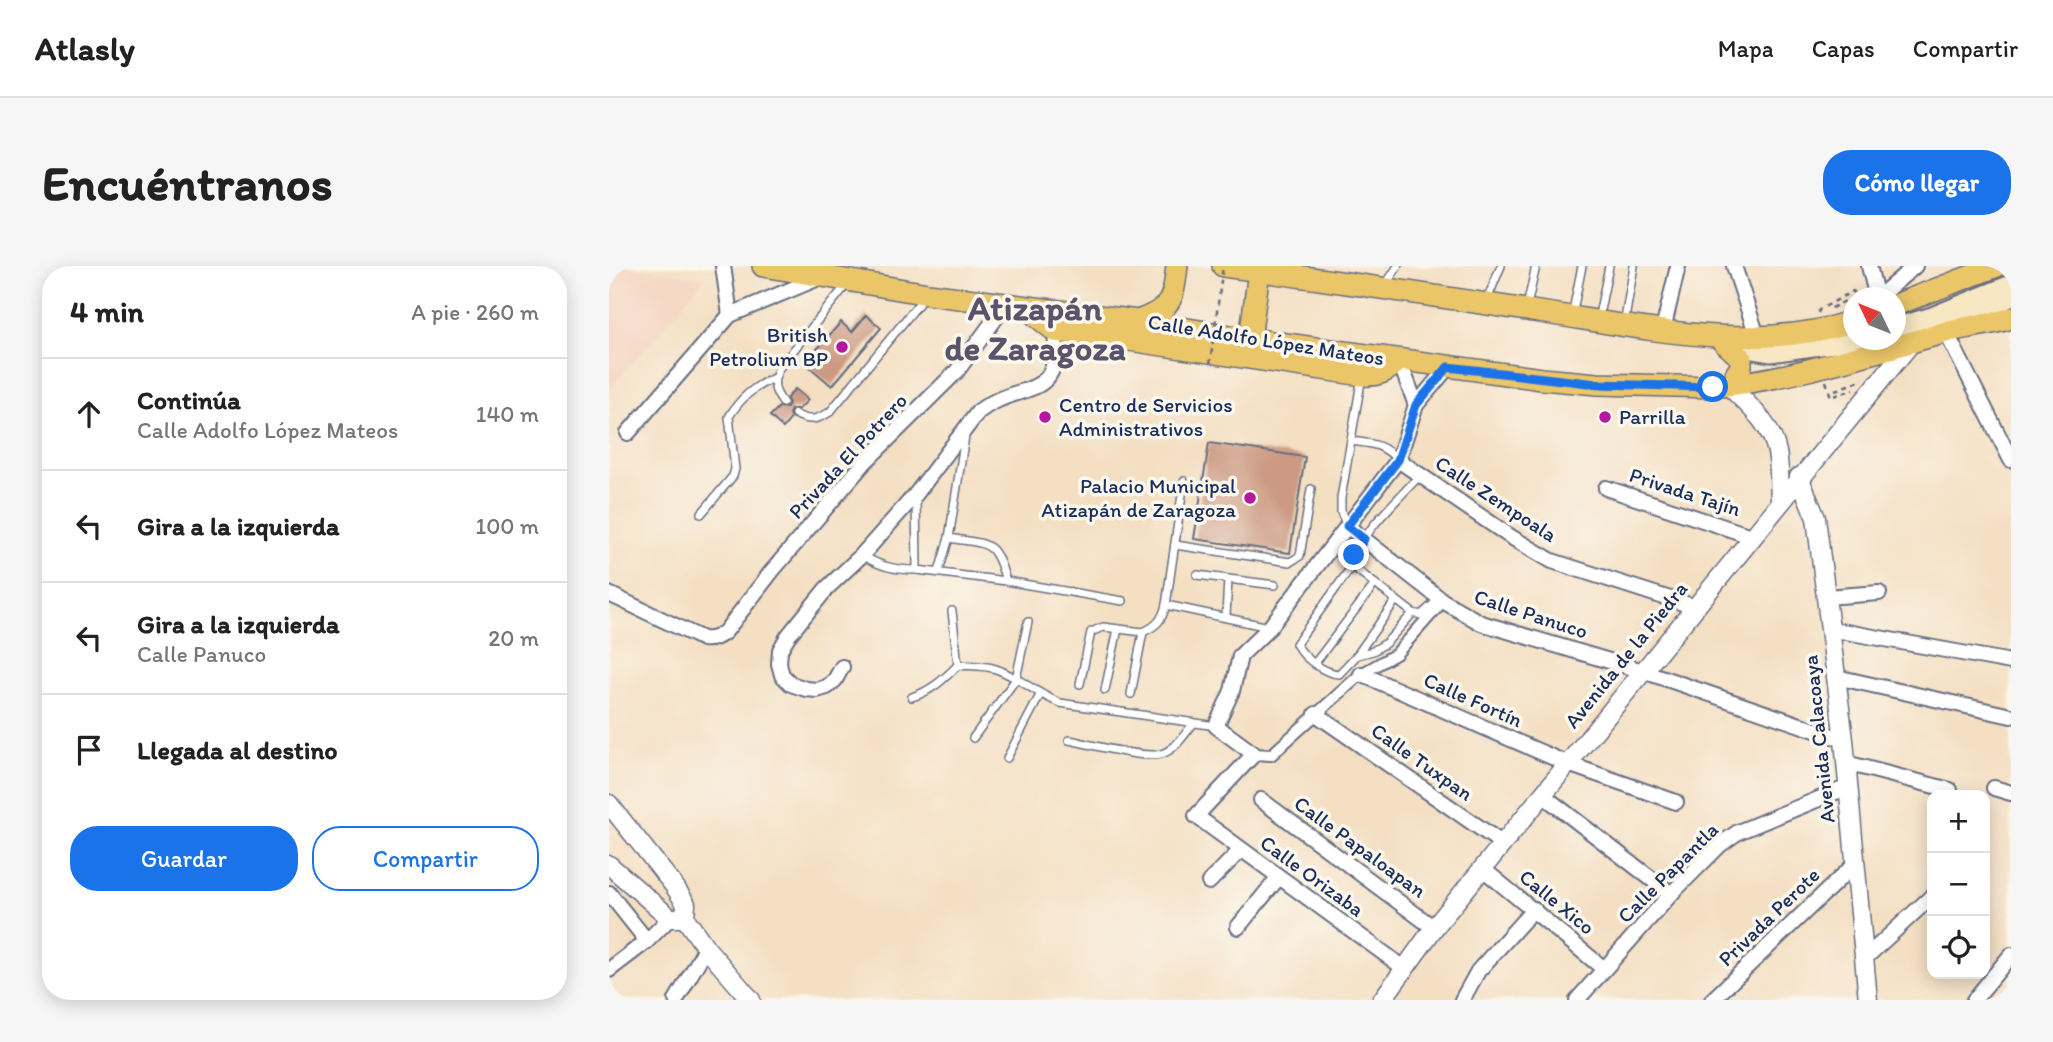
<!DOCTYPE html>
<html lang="es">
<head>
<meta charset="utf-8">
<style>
  :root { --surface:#fff; --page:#f6f6f6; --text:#222; --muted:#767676; --line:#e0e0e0; --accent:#1a73e8 }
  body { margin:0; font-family:Itim,sans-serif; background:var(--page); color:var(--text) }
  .controls { position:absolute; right:21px; bottom:21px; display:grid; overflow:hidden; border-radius:14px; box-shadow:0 4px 18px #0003 }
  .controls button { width:63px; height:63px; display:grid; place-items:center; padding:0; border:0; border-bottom:2px solid var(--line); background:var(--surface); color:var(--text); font:35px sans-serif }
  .compass { position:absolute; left:1234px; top:21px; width:63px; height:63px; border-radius:50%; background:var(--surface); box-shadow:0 4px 18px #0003; rotate:313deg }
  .stop { position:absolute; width:21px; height:21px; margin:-16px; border:5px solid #1a73e8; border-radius:50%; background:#fff }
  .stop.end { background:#1a73e8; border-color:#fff; box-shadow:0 2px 7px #0008 }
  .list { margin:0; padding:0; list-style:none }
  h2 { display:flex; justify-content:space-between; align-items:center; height:91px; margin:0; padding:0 28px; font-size:30px }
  h2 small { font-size:23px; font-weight:400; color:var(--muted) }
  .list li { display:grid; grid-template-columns:46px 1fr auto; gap:21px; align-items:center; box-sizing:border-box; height:112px; padding:0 28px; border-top:2px solid var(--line) }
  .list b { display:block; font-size:26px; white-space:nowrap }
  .list p { margin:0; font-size:23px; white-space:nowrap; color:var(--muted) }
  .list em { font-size:23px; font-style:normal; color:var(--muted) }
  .actions { display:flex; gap:14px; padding:21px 28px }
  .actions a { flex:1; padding:16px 0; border:2px solid var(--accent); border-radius:28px; text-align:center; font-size:24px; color:var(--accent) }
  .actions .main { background:var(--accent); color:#fff }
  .icon { flex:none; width:38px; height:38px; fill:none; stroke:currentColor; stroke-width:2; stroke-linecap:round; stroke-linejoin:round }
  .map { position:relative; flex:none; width:1402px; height:734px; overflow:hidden; border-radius:28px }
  header { display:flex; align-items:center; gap:42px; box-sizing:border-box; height:98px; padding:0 35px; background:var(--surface); border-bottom:2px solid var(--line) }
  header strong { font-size:33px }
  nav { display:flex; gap:38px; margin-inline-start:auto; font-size:24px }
  .intro { display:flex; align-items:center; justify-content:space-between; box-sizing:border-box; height:168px; padding:0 42px }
  h1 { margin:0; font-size:49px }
  .button { padding:18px 32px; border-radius:28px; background:var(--accent); color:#fff; font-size:24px; font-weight:700 }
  main { display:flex; gap:42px; padding:0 42px }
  aside { flex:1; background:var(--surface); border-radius:28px; box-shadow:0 4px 18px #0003 }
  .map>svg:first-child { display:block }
  .built { fill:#f4d3c0 }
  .building { fill:#cc9a82 }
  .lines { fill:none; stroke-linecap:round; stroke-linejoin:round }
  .service-casing { stroke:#676d81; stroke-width:10 }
  .pedestrian-casing { stroke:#676d81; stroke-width:14 }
  .minor-casing { stroke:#676d81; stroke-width:18 }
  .tertiary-casing { stroke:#676d81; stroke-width:21 }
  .secondary-casing { stroke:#676d81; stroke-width:23 }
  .primary-casing { stroke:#676d81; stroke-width:24 }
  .path { stroke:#676d81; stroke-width:2.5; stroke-dasharray:5 5; stroke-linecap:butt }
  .service { stroke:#fff; stroke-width:7 }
  .pedestrian { stroke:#fff; stroke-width:10 }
  .minor { stroke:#fff; stroke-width:14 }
  .tertiary { stroke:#fff; stroke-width:18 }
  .secondary { stroke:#f7e8c3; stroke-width:19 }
  .primary { stroke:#ebc669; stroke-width:21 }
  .path-bridge { stroke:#676d81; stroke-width:2.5; stroke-dasharray:5 5; stroke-linecap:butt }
  .route { stroke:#1a73e8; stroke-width:9 }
  .poi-dot { fill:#b5179e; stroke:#fbf7ec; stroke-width:2.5 }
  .labels { text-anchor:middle; stroke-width:7; stroke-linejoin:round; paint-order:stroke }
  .poi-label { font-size:21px; fill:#1b2f5e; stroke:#fbf7ec; text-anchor:end }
  .street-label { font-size:21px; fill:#1b2f5e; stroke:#fbf7ec }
  .town-label { font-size:35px; font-weight:bold; fill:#59546b; stroke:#fbf7ec }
</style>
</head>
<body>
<header>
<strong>Atlasly</strong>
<nav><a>Mapa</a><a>Capas</a><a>Compartir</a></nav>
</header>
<div class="intro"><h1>Encuéntranos</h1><a class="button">Cómo llegar</a></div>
<main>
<aside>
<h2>4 min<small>A pie · 260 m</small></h2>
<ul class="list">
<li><svg class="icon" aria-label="ahead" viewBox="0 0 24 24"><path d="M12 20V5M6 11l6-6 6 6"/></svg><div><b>Continúa</b><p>Calle Adolfo López Mateos</p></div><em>140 m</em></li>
<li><svg class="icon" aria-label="left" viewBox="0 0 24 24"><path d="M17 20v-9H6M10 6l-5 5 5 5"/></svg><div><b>Gira a la izquierda</b></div><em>100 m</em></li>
<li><svg class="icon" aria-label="left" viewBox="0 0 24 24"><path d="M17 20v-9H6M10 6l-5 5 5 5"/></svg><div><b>Gira a la izquierda</b><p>Calle Panuco</p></div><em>20 m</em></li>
<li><svg class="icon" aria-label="arrive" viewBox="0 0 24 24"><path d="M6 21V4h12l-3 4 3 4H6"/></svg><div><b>Llegada al destino</b></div></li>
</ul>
<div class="actions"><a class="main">Guardar</a><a>Compartir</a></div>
</aside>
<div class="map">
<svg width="1402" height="734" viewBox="0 0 1402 734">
  <rect width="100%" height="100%" fill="#fbf7ec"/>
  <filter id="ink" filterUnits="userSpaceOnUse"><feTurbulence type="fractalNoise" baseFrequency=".0143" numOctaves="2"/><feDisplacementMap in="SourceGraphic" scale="14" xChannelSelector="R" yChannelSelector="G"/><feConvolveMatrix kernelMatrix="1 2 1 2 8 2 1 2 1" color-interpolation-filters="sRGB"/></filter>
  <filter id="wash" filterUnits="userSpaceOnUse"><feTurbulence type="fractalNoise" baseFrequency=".00686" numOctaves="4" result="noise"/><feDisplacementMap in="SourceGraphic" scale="28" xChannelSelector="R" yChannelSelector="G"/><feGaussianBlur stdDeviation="1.57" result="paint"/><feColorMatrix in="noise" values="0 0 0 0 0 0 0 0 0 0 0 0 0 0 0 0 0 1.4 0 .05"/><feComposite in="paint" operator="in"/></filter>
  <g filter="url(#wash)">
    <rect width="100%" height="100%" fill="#f4dfc3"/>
    <!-- built -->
    <path class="built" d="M0,0H22L96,12L0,124Z"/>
    <g id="blocks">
      <!-- building -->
      <g class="building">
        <path d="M257,49L272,62L223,120L196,97L232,56L243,66Z"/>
        <path d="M186,123L199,134L190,143H182L180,148L182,152L174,162L161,150L170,141L178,142L180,137L178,132Z"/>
        <path d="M600,177L696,191L681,287L585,273Z"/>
      </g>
    </g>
  </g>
  <g filter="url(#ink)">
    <use href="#blocks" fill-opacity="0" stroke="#676d81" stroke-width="2"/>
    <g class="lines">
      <!-- service casing -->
      <g class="service-casing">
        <g id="service">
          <path d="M777,18L789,0"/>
          <path d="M878,34L892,0"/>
          <path d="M918,40L927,0"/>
          <path d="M963,50L973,0"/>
          <path d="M989,54L1000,0"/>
          <path d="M1015,59L1025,0"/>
          <path d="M174,137C164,124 163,116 170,102L238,18"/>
          <path d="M186,148C200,156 208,154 221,146L316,30"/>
          <path d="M356,170L340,272C381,279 385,273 397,315"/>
          <path d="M742,175C763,178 772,177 788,193"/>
          <path d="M811,209C789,234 749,268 743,300L687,378C695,392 714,407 730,408L748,389L764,385L777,377L804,347L812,349L830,333"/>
          <path d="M307,229L308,304L397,315L514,335"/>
          <path d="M92,248L124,210L126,203L120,151C131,132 145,120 165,112"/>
          <path d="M738,260L732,246V232L753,110"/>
          <path d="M566,279L681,296L691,290L702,223"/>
          <path d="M253,289C272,301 286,304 308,304"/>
          <path d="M743,300L787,334L748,389"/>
          <path d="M330,305L340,272"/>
          <path d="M588,309L666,319"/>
          <path d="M787,334L804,347"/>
          <path d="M557,339L660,361"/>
          <path d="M343,345L349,399C361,400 375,399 387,403C410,411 428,428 451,437L607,460"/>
          <path d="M617,350L619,313"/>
          <path d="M706,397L766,318"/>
          <path d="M471,418L482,366L494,361L534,366"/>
          <path d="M496,424L509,363"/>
          <path d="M522,428L534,366C548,360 553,354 557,339L575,215"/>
          <path d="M303,431C322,425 334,414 349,399"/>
          <path d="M364,472L407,413L419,356"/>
          <path d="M460,474C480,478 535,493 552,488C566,484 575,469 584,458"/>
          <path d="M398,492L431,429"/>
        </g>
      </g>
      <!-- pedestrian casing -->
      <g class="pedestrian-casing">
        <path id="pedestrian" d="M645,488L662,489L752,408L787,388L834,335"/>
      </g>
      <!-- minor casing -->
      <g class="minor-casing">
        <g id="minor">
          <path d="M114,0L121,49"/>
          <path d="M1125,0L1148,70"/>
          <path d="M1260,0L1268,32"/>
          <path d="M1268,32L1306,0"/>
          <path d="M1054,64L1069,0"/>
          <path d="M1337,66L1402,194"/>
          <path d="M790,94L807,139"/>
          <path d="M19,167L121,49L212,11"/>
          <path d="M789,194L902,271L943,295L1086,341"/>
          <path d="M997,222L1142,270"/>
          <path d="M738,260L834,335L872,357L1034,405L1235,474"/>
          <path d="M0,328L94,373C103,374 108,372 116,366L163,305L256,196L348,105L397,38"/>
          <path d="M1217,331L1270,327"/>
          <path d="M1221,363L1402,396"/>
          <path d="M233,401L226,414L218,421L208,424L197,423L182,418L173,409L170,398L171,384L179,370L218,322L253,289L307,228L369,146C410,113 453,139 446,65"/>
          <path d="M752,408L959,498L1067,536"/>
          <path d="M1227,411L1402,450"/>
          <path d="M707,448L894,578"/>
          <path d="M1237,497L1341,524"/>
          <path d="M1385,522L1402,527"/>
          <path d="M935,530L1062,628"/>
          <path d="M652,534L825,662"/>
          <path d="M874,603L995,703"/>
          <path d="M600,616L632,584"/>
          <path d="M0,627L38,675"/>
          <path d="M629,661L669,612"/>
          <path d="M1255,693L1323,630"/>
          <path d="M795,702L587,550L645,488L607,460L623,425L631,390L661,361L789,194L807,139L839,101"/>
          <path d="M0,704L38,675L61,652"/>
          <path d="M67,734L97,682"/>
          <path d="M853,734L869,705L925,643"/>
          <path d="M968,734L1062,628L1111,579L1129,566L1239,521"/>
          <path d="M1103,734L1246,598"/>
          <path d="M1365,734L1402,689"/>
        </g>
      </g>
      <!-- tertiary casing -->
      <g class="tertiary-casing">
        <g id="tertiary">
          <path d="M1120,120C1139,139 1162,157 1168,186C1171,202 1170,219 1171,235"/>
          <path d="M1190,211L1207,252L1235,474L1259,734"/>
          <path d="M0,538L66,621L77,638L76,652L97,682L142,734"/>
          <path d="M0,599L61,652H76"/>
          <path d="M773,734L825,662L1302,77"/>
        </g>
      </g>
      <!-- secondary casing -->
      <g class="secondary-casing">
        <g id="secondary">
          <path d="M1286,62L1323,51L1402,19"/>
          <path d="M1344,62L1402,30"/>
          <path d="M1113,72L1137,82L1161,86L1246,74"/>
        </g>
      </g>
      <!-- primary casing -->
      <g class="primary-casing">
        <g id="primary">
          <path d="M154,0L319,28L529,55L641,73L933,113L988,118L1104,121C1182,113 1258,88 1334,67C1356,60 1380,60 1402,52"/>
          <path d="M614,0C717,13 820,29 924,45C1026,60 1144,89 1244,55"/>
          <path d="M1286,39L1388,0"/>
          <path d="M416,41L446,65L520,74L753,109C770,110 778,106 790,94"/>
          <path d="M529,55C563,42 564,35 568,0"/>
          <path d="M1108,70L1132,92V101L1127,108"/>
          <path d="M641,73L650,5"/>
        </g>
      </g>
      <!-- path -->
      <g class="path">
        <path d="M1209,47L1210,44L1244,25L1247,29L1221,43"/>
        <path d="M1217,115L1222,131L1245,123"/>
        <path d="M1226,124L1253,114"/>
      </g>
      <!-- service -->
      <use href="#service" class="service"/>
      <!-- pedestrian -->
      <use href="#pedestrian" class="pedestrian"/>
      <!-- minor -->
      <use href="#minor" class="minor"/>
      <!-- tertiary -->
      <use href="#tertiary" class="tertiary"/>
      <!-- secondary -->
      <use href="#secondary" class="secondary"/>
      <!-- primary -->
      <use href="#primary" class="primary"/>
      <!-- path-bridge -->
      <path class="path-bridge" d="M601,98L614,0"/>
    </g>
  </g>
  <g class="lines" filter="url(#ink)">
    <!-- route -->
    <path class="route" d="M745,289L755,273L738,260L789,194L807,139L839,101L988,118L1104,121"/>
  </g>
  <!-- markers -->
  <g class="poi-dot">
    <circle cx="233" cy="81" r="7"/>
    <circle cx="436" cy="151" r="7"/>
    <circle cx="996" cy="151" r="7"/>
    <circle cx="641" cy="232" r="7"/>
  </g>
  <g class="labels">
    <!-- poi labels -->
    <g class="poi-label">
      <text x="219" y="76">British<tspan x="219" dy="24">Petrolium BP</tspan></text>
      <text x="450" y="146" text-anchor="start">Centro de Servicios<tspan x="450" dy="24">Administrativos</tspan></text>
      <text x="1010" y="158" text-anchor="start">Parrilla</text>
      <text x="627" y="227">Palacio Municipal<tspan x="627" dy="24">Atizapán de Zaragoza</tspan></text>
    </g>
    <!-- street labels -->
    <g class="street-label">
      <text transform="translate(657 74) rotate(9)" y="7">Calle Adolfo López Mateos</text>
      <text transform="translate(239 190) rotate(-47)" y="7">Privada El Potrero</text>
      <text transform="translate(1076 226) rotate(18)" y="7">Privada Tajín</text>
      <text transform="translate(887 233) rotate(33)" y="7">Calle Zempoala</text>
      <text transform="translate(922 348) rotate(18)" y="7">Calle Panuco</text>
      <text transform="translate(1017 389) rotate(-51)" y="7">Avenida de la Piedra</text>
      <text transform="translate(864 434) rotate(24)" y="7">Calle Fortín</text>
      <text transform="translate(1210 473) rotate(-96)" y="7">Avenida Calacoaya</text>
      <text transform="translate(813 496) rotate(35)" y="7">Calle Tuxpan</text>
      <text transform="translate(751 581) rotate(36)" y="7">Calle Papaloapan</text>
      <text transform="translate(1059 607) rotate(-45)" y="7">Calle Papantla</text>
      <text transform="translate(703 610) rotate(36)" y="7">Calle Orizaba</text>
      <text transform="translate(948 636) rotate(39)" y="7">Calle Xico</text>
      <text transform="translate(1160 651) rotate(-44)" y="7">Privada Perote</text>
    </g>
    <!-- town labels -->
    <g class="town-label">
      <text x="426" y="54">Atizapán<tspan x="426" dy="40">de Zaragoza</tspan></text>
    </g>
  </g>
</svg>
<div class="controls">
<button>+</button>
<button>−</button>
<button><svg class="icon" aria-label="locate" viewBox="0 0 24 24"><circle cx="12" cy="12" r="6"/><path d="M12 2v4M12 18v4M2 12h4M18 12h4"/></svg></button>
</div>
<svg class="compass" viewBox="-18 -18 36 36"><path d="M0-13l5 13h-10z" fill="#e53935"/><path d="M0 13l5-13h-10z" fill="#767676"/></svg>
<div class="stop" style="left:1104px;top:121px"></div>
<div class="stop end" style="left:745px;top:289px"></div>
</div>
</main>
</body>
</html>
